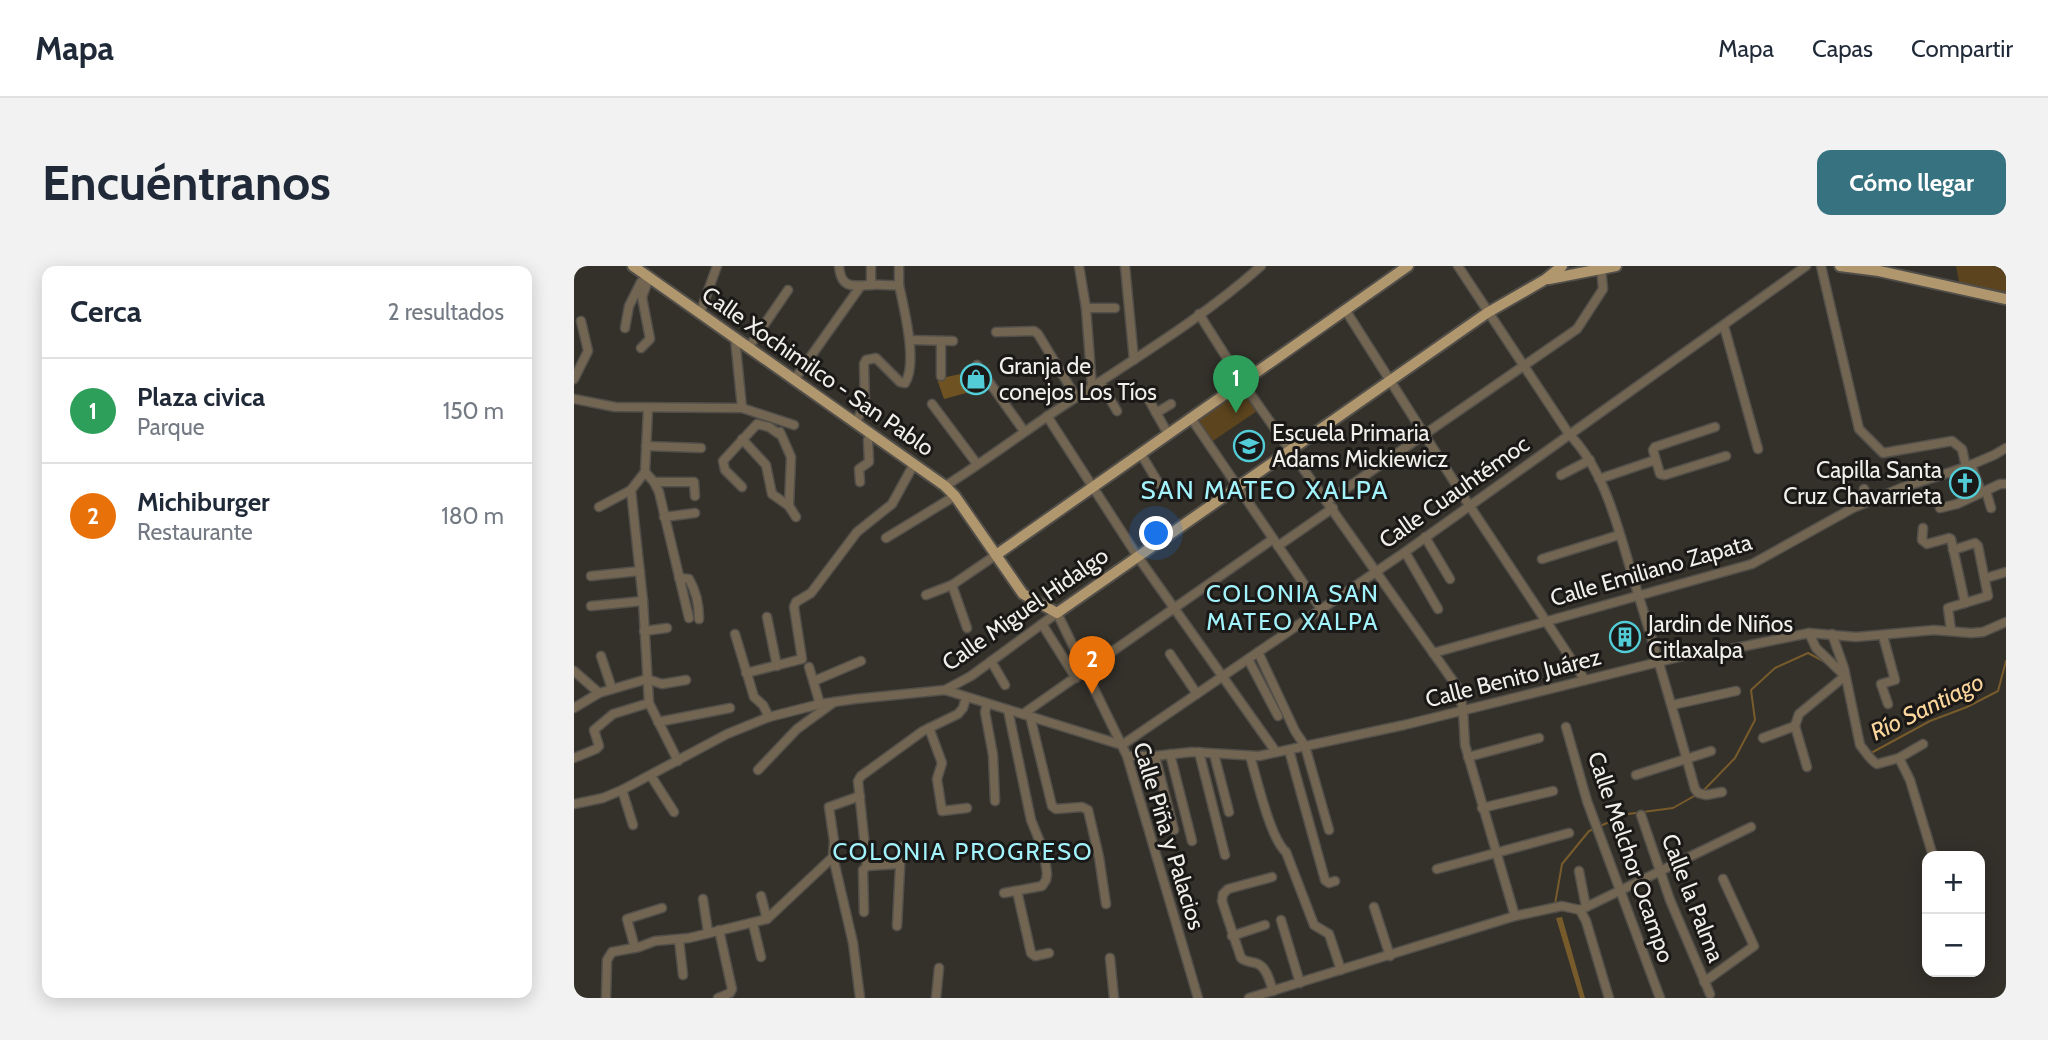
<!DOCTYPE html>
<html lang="es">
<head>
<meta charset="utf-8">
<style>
  :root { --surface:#fff; --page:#f2f2f3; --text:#1f2937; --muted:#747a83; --line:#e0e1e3; --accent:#36727f }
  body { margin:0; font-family:Cabin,sans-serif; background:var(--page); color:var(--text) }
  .controls { position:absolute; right:21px; bottom:21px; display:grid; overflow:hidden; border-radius:14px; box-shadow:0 4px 18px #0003 }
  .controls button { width:63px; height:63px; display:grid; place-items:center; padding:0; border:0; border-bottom:2px solid var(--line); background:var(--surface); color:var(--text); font:35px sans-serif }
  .you { position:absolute; left:583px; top:268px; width:24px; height:24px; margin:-18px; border:5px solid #fff; border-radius:50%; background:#1a73e8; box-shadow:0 0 0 10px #1a73e833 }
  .badge { display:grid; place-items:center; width:46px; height:46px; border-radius:50%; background:var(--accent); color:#fff; font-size:23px; font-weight:700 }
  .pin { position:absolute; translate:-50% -58px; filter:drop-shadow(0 2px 4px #0008) }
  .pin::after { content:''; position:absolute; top:37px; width:24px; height:21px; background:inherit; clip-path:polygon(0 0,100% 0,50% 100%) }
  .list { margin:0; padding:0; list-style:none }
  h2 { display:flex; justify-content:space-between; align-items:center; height:91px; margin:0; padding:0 28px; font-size:30px }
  h2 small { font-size:23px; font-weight:400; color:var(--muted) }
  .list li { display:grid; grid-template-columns:46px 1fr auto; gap:21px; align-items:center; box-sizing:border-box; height:105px; padding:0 28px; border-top:2px solid var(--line) }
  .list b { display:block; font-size:26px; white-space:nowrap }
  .list p { margin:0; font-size:23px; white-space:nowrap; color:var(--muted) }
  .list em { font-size:23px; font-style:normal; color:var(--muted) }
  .map { position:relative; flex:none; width:1432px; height:732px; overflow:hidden; border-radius:14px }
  header { display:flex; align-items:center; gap:42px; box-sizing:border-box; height:98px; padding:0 35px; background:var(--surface); border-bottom:2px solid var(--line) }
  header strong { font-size:33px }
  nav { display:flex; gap:38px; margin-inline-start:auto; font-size:24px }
  .intro { display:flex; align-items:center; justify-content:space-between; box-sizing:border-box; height:168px; padding:0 42px }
  h1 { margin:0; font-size:49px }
  .button { padding:18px 32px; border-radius:14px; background:var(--accent); color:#fff; font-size:24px; font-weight:700 }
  main { display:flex; gap:42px; padding:0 42px }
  aside { flex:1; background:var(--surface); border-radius:14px; box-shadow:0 4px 18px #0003 }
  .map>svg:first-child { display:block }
  .green { fill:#5b441e }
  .forest { fill:#6e5221 }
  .water { fill:#785b2b }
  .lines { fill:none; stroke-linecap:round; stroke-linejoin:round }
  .stream { stroke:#785b2b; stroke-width:2 }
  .minor-casing { stroke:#524f4a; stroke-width:11 }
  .major-casing { stroke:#524f4a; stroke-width:14 }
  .minor { stroke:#726551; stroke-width:8 }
  .major { stroke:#b1976e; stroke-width:10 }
  .labels { text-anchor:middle; stroke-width:6; stroke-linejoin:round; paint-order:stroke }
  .poi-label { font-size:23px; fill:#f1efeb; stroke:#1a1917; text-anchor:start }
  .street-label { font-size:23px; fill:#f1efeb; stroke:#1a1917 }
  .neighbourhood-label { font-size:24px; letter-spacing:2px; fill:#a2f3fb; stroke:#1a1917 }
  .water-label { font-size:24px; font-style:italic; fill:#fbd69c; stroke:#1a1917 }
  .quarter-label { font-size:26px; letter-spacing:2px; fill:#a2f3fb; stroke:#1a1917 }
</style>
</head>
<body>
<header>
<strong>Mapa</strong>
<nav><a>Mapa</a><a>Capas</a><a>Compartir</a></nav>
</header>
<div class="intro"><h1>Encuéntranos</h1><a class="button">Cómo llegar</a></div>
<main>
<aside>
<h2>Cerca<small>2 resultados</small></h2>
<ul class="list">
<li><span class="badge" style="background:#2e9e5b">1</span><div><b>Plaza civica</b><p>Parque</p></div><em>150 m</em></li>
<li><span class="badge" style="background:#e8710a">2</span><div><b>Michiburger</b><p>Restaurante</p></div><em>180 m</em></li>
</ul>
</aside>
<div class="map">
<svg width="1432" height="732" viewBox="0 0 1432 732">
  <rect width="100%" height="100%" fill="#34312b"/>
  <!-- green -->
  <g class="green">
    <path d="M1382,0H1432V33L1386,21Z"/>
    <path d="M670,119L686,143L636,177L619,154Z"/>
  </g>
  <!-- forest -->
  <path class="forest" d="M396,106L403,124L370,133L363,113Z"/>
  <!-- water -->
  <path class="water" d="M988,651L1011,732H1006L982,652Z"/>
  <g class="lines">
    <!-- stream -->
    <g class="stream">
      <path d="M1297,487L1356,455L1393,441L1424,425L1432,395"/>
      <path d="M1130,524L1161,492L1181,454L1177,424L1201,402L1234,387L1253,397"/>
      <path d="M1026,560L1054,548L1099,542L1122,529"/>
      <path d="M981,638L988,598L1015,565L1020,563"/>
    </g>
    <!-- minor casing -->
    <g class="minor-casing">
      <g id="minor">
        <path d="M265,0C267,23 278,20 297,19C306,18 316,20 325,19C330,43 344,97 331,117L326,116L302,92L292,94L290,98L291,138L282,156"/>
        <path d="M297,0V19"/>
        <path d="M325,0V19"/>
        <path d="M505,0L512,42L518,121"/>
        <path d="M551,0L560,94"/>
        <path d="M884,0L995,168C1033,207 1045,267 1061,318C1082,386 1102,454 1121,523L1124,527L1132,529L1148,526"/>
        <path d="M1247,0L1285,163L1309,187L1378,175L1388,183L1392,201"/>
        <path d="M512,42H541"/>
        <path d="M772,45L895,239L1011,414"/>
        <path d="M126,47L143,0"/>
        <path d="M625,48L668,116L884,422L889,444L891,479L941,650"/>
        <path d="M1150,60L1184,183"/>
        <path d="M51,62L55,40L67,16"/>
        <path d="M422,66L460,65L464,68L502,131"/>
        <path d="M161,72L168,142"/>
        <path d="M336,74L379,75"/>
        <path d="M175,81L214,24"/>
        <path d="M67,82L76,73L68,31L75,12"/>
        <path d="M403,99L450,165"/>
        <path d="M367,110V75"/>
        <path d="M0,113L14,85L7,55"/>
        <path d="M220,114L286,21"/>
        <path d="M526,116L543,145"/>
        <path d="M570,125L594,168"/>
        <path d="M0,133L41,141L168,142L220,159"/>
        <path d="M358,138L403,198"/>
        <path d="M74,143L71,206L57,224L69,335L75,437L104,495"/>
        <path d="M582,147L597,138"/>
        <path d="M473,150L564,291L702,486"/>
        <path d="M617,152L747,343"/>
        <path d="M1141,161L1081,181L1079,184L1086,208L1091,209L1152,190"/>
        <path d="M206,166L217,191L215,240L222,251"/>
        <path d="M168,173L192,199L198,228L215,240"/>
        <path d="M72,180L127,182"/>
        <path d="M567,188L585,218"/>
        <path d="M1397,199L1407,226"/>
        <path d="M71,206L80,216L85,226L115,352"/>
        <path d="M987,209L1016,194"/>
        <path d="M1025,213L1081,194"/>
        <path d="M80,216H120L121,230"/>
        <path d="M286,216L285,203L295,196L294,174L296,169"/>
        <path d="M371,220C413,194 453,163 495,136C560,93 629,52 687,0"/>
        <path d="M168,221L151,204L149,195L183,158L195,161L205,168"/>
        <path d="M1290,223L1296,235"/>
        <path d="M1412,225L1417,242"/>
        <path d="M754,235L1003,63L1029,23L1027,2"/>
        <path d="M25,241L57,224"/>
        <path d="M1366,242L1383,238L1426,218H1432"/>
        <path d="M90,251L121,247"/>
        <path d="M1349,262L1348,274L1353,278L1375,272L1377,273L1391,337"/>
        <path d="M851,271L876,313"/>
        <path d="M312,272L381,230"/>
        <path d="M704,280L759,242"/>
        <path d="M831,286L864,343"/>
        <path d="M968,293L1045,269"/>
        <path d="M17,310L66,305"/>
        <path d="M105,312L115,313C122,325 125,339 125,353"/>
        <path d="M1412,312L1432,306"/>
        <path d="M378,319L393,362"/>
        <path d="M352,329L378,319L422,289"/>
        <path d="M17,340L69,335"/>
        <path d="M193,351L203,400"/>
        <path d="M468,358L502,412"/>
        <path d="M1377,364L1374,342L1414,330L1404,280L1401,277L1379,284"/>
        <path d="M70,365L93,362"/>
        <path d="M1235,367L1242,382L1269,408"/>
        <path d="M161,368L180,431L189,439L195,451"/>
        <path d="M1258,368L1270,402L1286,479C1291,485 1296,494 1303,498L1325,492L1349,478"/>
        <path d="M1309,370L1321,414L1307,418L1314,438"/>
        <path d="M684,386L721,465L731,480L755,564"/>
        <path d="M859,387L1178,298L1279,242L1327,222L1392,201L1420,189L1432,182"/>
        <path d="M596,388L623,428"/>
        <path d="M27,390L38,423"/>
        <path d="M674,393L704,450"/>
        <path d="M417,395L431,419"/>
        <path d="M235,401L246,438"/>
        <path d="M0,405L25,427"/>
        <path d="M172,407L228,393L220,341L222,336L237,327L283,266L318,238L340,198"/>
        <path d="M240,415L287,395"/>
        <path d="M371,424L397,410L483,347L553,490L624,732"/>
        <path d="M413,438L411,446L419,489L421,535"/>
        <path d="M1098,439L1162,425"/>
        <path d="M0,442L25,427L73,413L88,418L112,414"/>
        <path d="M449,448L699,273"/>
        <path d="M456,450L478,540L482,543L508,541L514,544L525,591L532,638"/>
        <path d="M84,456L156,442"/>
        <path d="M1221,460L1233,501"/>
        <path d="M992,461L1013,535L1086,732"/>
        <path d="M355,462L368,497L363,513L368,545L393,542"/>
        <path d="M1189,472L1221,460L1225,448L1271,410"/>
        <path d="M548,479L831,286L1232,0"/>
        <path d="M715,484L751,614L755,617L761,615"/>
        <path d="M625,486L651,589"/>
        <path d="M596,488L618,575"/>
        <path d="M640,488L655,546"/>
        <path d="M553,490H581L618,486L685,490L830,459L1129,385L1152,384L1235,367L1282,371L1360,364L1397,367L1409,366L1432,356"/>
        <path d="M581,490L600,564"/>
        <path d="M676,490C683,513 696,572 712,586L740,659L755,668L767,704"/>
        <path d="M894,491L965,472"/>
        <path d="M0,492L22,483L25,480L20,464L39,448L75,437"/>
        <path d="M1325,492L1336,514L1359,590"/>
        <path d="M184,504L223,463L260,436"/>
        <path d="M1062,509L1137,485"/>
        <path d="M77,510L100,546"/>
        <path d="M48,524L59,559"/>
        <path d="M0,538L29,532L48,524L153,468L195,451L246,438L281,433L371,424L548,479"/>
        <path d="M908,542L979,525"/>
        <path d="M1067,549L1096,634L1136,728"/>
        <path d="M259,591L279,677L286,732"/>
        <path d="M293,600L325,598"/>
        <path d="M863,603L995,567"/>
        <path d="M1005,605L1012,641"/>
        <path d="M698,611L654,623L649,628L648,635L667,692C673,697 678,695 684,698C693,702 696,716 699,725"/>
        <path d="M443,625L457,687L461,690L475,687"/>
        <path d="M430,627L468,620L472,614L473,608L470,586L457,554L434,444"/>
        <path d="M187,630L193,653"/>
        <path d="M129,633L134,666"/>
        <path d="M800,641L816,690"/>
        <path d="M1006,644L1177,561"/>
        <path d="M290,646L289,604L293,600L284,515L287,510L349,465L384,448L389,442L392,432"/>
        <path d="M707,654L726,717"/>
        <path d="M179,658L187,691"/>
        <path d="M323,660L327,581"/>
        <path d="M658,670L691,659"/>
        <path d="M105,674L109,709"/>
        <path d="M61,682L53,653L88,642"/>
        <path d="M536,692L540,732"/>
        <path d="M1130,716L1180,680L1149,613"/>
        <path d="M32,732L33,694L38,686L65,681L81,675L115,672L193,653L259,591L260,575L255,541L286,530"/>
        <path d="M144,732L156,727L158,723L145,664"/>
        <path d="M362,732L365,702"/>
        <path d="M675,732L941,650L988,640L1006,644L1012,655L1035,732"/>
      </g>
    </g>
    <!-- major casing -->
    <g class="major-casing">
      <g id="major">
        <path d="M59,0L371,220L381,230L449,328L483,347L913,47L972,13L988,0"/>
        <path d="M1266,0L1305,5L1432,33"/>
        <path d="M975,13L1042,0"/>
        <path d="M422,289L834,0"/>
      </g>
    </g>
    <!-- minor -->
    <use href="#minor" class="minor"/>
    <!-- major -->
    <use href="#major" class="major"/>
  </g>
  <!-- icons -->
  <defs>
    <g id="shop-ring" transform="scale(1.575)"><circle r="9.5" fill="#1a1917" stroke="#52ccd6" stroke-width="1.5"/><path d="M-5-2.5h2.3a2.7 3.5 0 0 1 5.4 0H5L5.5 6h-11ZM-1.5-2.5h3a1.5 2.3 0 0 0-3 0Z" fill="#52ccd6"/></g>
    <g id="school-ring" transform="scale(1.575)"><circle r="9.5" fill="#1a1917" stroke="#52ccd6" stroke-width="1.5"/><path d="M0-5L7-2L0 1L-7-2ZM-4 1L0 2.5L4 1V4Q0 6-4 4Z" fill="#52ccd6"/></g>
    <g id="church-ring" transform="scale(1.575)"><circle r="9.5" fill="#1a1917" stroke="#52ccd6" stroke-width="1.5"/><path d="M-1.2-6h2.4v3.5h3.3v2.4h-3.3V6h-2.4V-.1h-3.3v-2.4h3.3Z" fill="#52ccd6"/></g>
    <g id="building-ring" transform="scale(1.575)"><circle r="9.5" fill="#1a1917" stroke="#52ccd6" stroke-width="1.5"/><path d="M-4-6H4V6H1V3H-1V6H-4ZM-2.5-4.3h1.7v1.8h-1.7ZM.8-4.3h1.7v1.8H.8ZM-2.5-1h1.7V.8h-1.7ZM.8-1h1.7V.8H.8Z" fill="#52ccd6"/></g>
  </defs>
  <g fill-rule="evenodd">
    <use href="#shop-ring" x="402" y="113"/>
    <use href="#school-ring" x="675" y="180"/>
    <use href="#church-ring" x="1391" y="217"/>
    <use href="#building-ring" x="1051" y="371"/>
  </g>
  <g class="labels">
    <!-- poi labels -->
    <g class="poi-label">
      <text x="425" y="108">Granja de<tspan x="425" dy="26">conejos Los Tíos</tspan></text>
      <text x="698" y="175">Escuela Primaria<tspan x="698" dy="26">Adams Mickiewicz</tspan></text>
      <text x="1368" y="212" text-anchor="end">Capilla Santa<tspan x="1368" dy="26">Cruz Chavarrieta</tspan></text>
      <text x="1074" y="366">Jardin de Niños<tspan x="1074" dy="26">Citlaxalpa</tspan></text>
    </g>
    <!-- street labels -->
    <g class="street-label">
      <text transform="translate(244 105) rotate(35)" y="8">Calle Xochimilco - San Pablo</text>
      <text transform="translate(880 226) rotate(-35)" y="8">Calle Cuauhtémoc</text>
      <text transform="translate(1077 304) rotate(-16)" y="8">Calle Emiliano Zapata</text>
      <text transform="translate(451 343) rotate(-35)" y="8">Calle Miguel Hidalgo</text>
      <text transform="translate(939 412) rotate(-14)" y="8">Calle Benito Juárez</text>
      <text transform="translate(595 570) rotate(73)" y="8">Calle Piña y Palacios</text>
      <text transform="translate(1057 591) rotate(71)" y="8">Calle Melchor Ocampo</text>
      <text transform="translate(1119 632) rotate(69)" y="8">Calle la Palma</text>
    </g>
    <!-- neighbourhood labels -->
    <g class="neighbourhood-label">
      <text x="719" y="336">COLONIA SAN<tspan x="719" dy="28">MATEO XALPA</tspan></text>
      <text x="389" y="594">COLONIA PROGRESO</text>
    </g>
    <!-- water labels -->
    <g class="water-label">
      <text transform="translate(1353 441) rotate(-26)" y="8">Río Santiago</text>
    </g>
    <!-- quarter labels -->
    <g class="quarter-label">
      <text x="691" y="233">SAN MATEO XALPA</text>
    </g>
  </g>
</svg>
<div class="controls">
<button>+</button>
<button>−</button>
</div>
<div class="you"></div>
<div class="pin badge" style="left:662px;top:147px;background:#2e9e5b">1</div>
<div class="pin badge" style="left:518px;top:428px;background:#e8710a">2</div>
</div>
</main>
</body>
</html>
